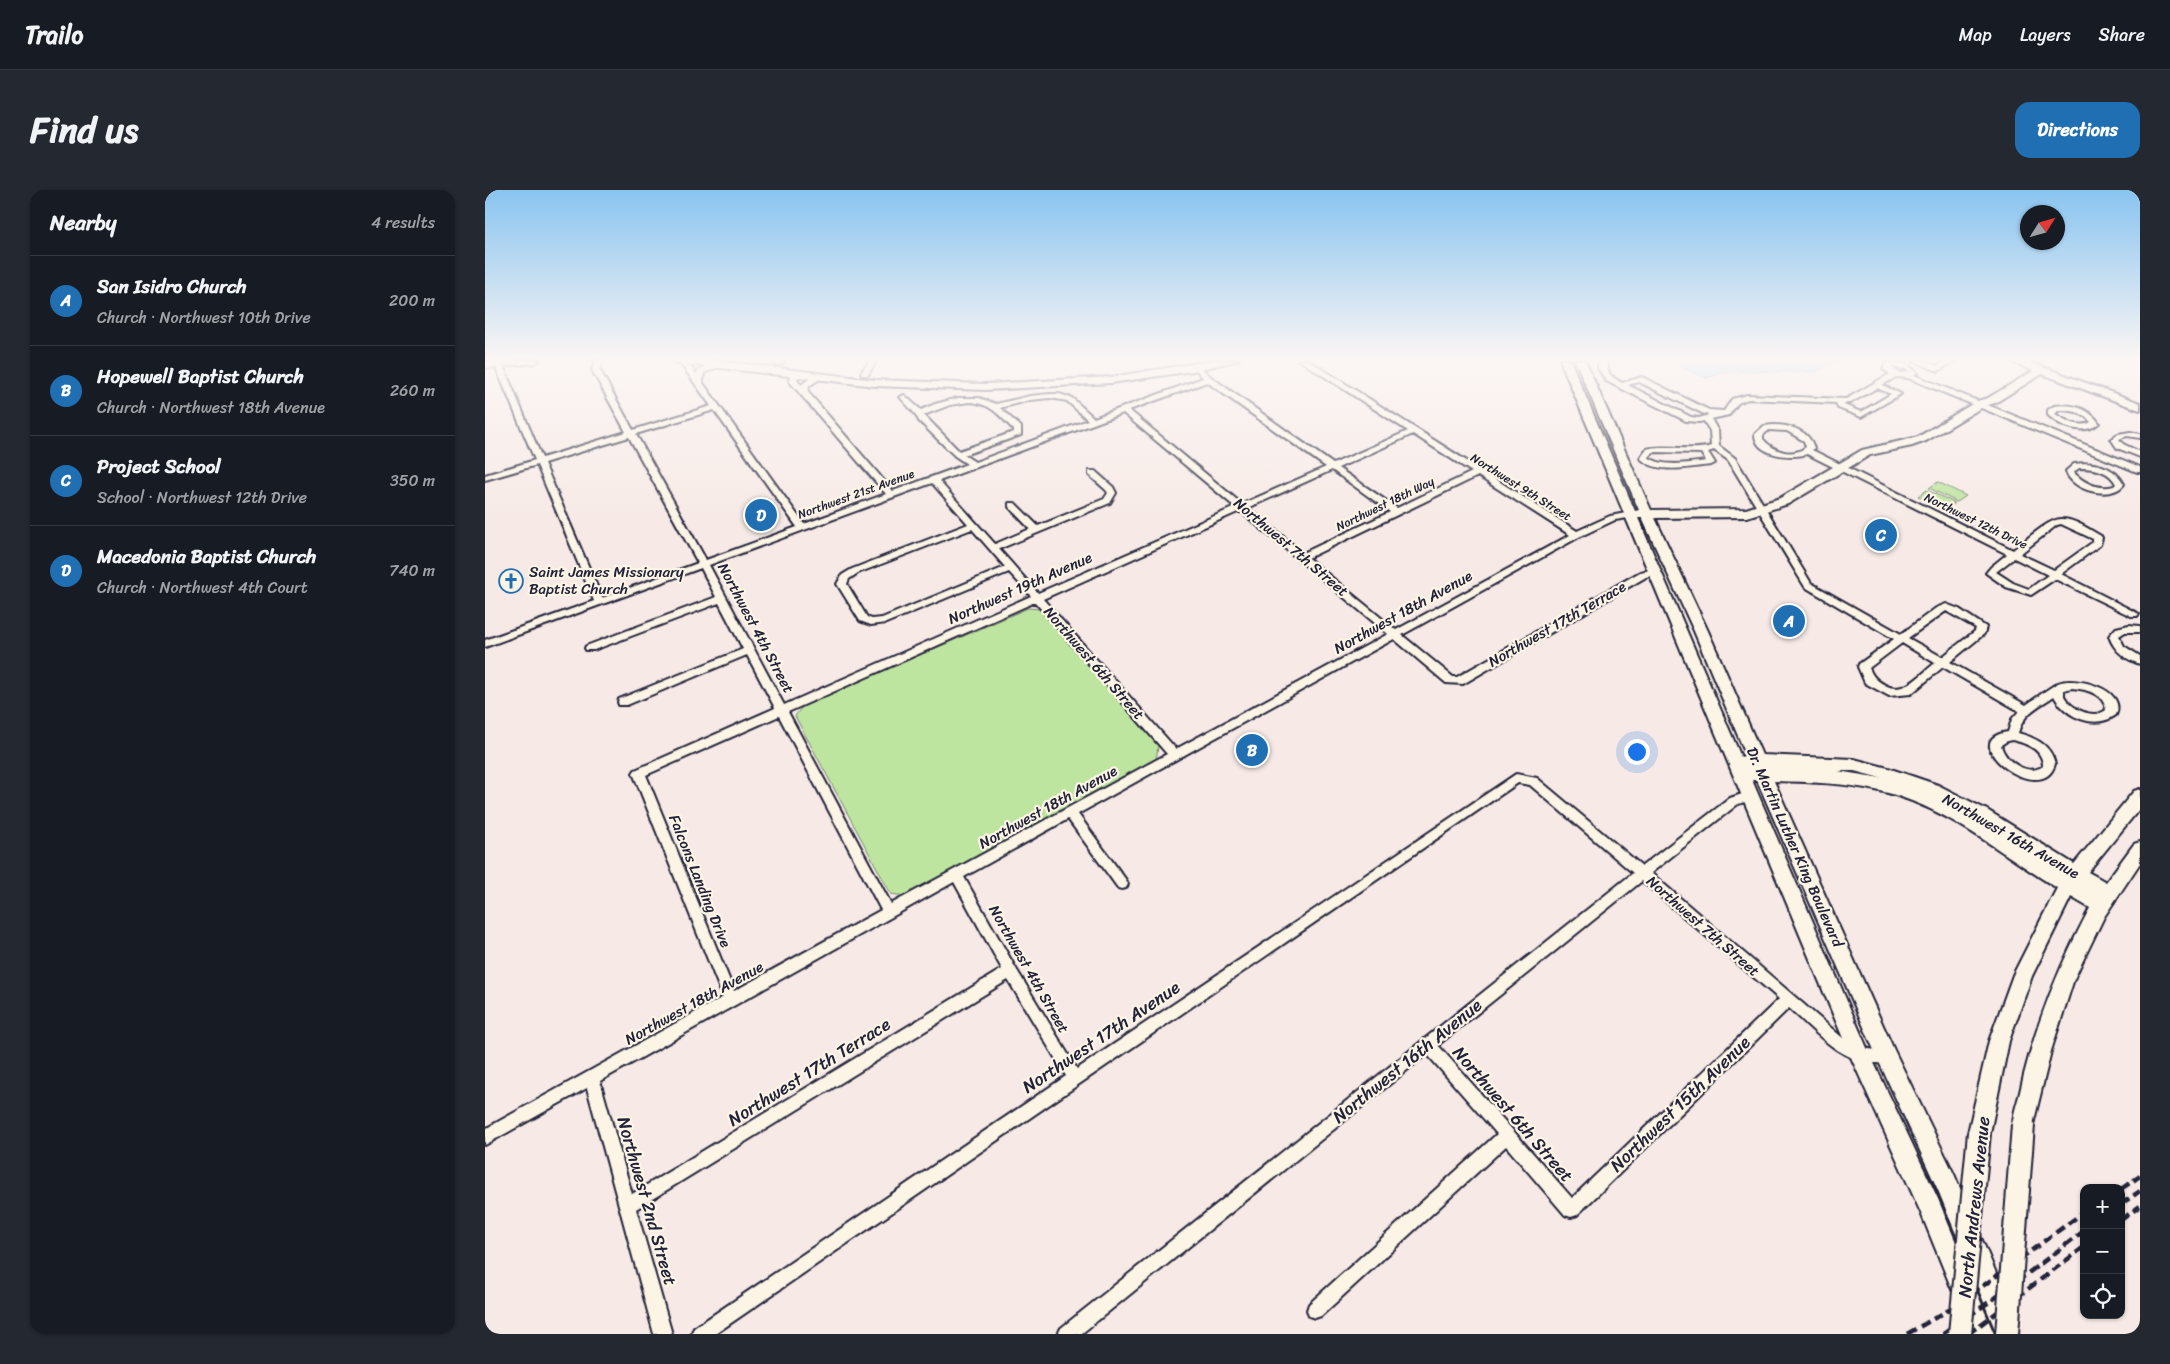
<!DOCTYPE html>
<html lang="en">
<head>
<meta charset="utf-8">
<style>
  :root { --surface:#171b24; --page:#242831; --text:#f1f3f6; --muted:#9ea1a6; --line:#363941; --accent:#1f6fb2 }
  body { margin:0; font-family:Sriracha,sans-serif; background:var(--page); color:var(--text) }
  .controls { position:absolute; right:15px; bottom:15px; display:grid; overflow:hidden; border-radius:10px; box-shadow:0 1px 4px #0004 }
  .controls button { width:45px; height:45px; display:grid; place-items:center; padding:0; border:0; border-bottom:1px solid var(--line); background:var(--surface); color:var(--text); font:25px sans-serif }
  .compass { position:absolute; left:1535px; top:15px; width:45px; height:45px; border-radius:50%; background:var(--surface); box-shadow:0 1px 4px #0004; rotate:53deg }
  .you { position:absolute; left:1151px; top:561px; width:18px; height:18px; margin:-12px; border:4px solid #fff; border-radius:50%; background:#1a73e8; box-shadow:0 0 0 8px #1a73e833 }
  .badge { display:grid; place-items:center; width:32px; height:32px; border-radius:50%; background:var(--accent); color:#fff; font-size:16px; font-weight:700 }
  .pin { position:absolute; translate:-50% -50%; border:2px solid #fff; box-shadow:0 1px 5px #0006 }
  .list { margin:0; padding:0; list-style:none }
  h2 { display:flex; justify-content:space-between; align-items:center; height:65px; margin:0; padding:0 20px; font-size:21px }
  h2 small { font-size:16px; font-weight:400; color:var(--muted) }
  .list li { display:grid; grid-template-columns:32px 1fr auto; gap:15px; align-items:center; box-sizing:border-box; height:90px; padding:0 20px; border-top:1px solid var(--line) }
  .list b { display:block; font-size:19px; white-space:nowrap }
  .list p { margin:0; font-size:16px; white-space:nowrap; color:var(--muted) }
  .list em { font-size:16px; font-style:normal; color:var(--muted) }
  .icon { flex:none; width:28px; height:28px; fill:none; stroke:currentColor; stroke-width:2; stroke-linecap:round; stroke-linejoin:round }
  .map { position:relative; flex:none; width:1655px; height:1144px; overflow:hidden; border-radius:15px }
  header { display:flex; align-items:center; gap:30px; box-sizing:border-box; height:70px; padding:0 25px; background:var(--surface); border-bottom:1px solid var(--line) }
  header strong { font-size:24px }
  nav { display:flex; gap:28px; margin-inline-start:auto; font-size:18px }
  .intro { display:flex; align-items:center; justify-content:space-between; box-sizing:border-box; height:120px; padding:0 30px }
  h1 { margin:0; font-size:35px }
  .button { padding:12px 22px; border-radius:15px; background:var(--accent); color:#fff; font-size:18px; font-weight:700 }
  main { display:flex; gap:30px; padding:0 30px }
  aside { flex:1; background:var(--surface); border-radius:15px; box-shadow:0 1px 4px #0004 }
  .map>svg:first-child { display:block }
  .green { fill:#bee5a0; stroke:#70846e }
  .water { fill:#9adbfc; stroke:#6a91af }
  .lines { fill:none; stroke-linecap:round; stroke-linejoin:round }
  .street-casing { stroke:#22223b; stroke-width:4 }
  .secondary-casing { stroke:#22223b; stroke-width:4 }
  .street { fill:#fcf5e5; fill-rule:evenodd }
  .secondary { fill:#fcf5e5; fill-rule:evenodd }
  .rail { stroke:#22223b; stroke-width:4.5; stroke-dasharray:10 5; stroke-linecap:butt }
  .secondary-bridge-casing { stroke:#22223b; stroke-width:26; stroke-linecap:butt }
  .secondary-bridge { stroke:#fcf5e5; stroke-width:22 }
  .labels { text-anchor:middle; stroke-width:4.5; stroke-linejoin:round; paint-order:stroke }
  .far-street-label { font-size:12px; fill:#22223b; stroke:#fcf5e5 }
  .street-label { font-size:15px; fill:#22223b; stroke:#fcf5e5 }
  .poi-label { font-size:15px; fill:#22223b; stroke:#fcf5e5; text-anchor:start }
  .near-street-label { font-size:18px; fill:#22223b; stroke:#fcf5e5 }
</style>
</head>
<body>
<header>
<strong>Trailo</strong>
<nav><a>Map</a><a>Layers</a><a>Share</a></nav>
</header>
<div class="intro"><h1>Find us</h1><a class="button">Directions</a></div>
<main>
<aside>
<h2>Nearby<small>4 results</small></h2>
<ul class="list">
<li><span class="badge">A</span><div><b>San Isidro Church</b><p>Church · Northwest 10th Drive</p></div><em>200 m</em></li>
<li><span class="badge">B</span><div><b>Hopewell Baptist Church</b><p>Church · Northwest 18th Avenue</p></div><em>260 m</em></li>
<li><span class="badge">C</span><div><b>Project School</b><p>School · Northwest 12th Drive</p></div><em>350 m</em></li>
<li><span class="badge">D</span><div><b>Macedonia Baptist Church</b><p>Church · Northwest 4th Court</p></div><em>740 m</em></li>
</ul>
</aside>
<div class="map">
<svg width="1655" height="1144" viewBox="0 0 1655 1144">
  <rect width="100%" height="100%" fill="#f7eae6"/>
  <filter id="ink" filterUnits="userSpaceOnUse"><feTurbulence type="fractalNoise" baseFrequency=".02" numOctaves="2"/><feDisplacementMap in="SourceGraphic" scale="10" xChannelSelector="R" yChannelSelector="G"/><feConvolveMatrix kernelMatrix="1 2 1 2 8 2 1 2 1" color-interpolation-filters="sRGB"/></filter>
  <g filter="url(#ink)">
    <!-- green -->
    <g class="green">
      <path d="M1453,292L1481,306L1472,312L1444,298Z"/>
      <path d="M1442,300L1470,313L1461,320L1433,306Z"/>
      <path d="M543,418L555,419L673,556L671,571L420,706L406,704L310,526L318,516Z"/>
    </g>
    <!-- water -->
    <path class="water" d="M1196,170H1350L1352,172L1342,175L1331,182L1247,181L1220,188L1192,174Z"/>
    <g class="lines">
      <!-- street casing -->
      <g class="street-casing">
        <g id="street">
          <path d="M111,170H118L115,180L148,240L226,216L194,171L201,170L211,184C215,177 228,172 236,172V176L219,183L218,193L319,334L401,304L305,192L304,190L308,181L315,183L312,190L316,195L330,184H336V188L324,196L323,202L408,301L482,274L470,266L434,231L431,225L415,207L419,205L436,220L450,214L473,208H494L511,214L545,206L565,204H574L587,208L609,228L718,188L710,178L714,176L726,187L848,274L923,241L814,170H823L1092,341L1125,326L1146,322L1150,325L1149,327L1130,330L1094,347L917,445L968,487H972L1155,382L1170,379L1175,382L1173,384L1161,387L978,494L961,493L909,449L593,624L641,690L643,694L641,698L637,699L633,698L583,629L479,687L530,777L592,879L1031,584L1052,588L1157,676L1245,608L1266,601L1270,603L1272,606L1270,609L1253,614L1166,683L1359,849L1376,858L1407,862L1409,867L1407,872C1401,875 1395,873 1388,873C1353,870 1329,840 1304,818L1092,1025L1086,1027L1080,1025L1021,956L836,1126L830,1128L824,1126L822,1120L824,1114L1012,944L942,864L596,1144H573L576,1138L1148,683L1045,595L1033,593L230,1144H206L209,1138L581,886L523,790L151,1019L187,1144H169L102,898L0,955V939L238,807L148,583L150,580L290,518L262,465L142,515H134L133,512L134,509L258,459L234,413L109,460H101L100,458L101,456L231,407L216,378L0,457V450L109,411L52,275L0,290V285L50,270L9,173L13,171L17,173L57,268L141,242L107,180ZM722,192L841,277L757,314L644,220ZM565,208L582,211L603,230L490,272L479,265L536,245V237L515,218L545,210ZM484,212C506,213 514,225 529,240V242L474,261L439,225L465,215ZM229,220L312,337L221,370L151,244ZM638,223L750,317L553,403L514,359L625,313L631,303L628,297L610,281H604V285L621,300L623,303L619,309L553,336L530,313H524V317L545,339L510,354L454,291ZM928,244L987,282L912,318L853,278ZM144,247L213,373L117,408L59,273ZM847,280L905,322L818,363L763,318ZM993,286L1085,345L911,440L823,368ZM447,293L483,334L367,379L357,385L352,394L375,431L386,435L401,433L524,382L546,406L299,515L224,375ZM755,321L903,444L691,559L558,409ZM487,339L520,377L397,428L387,429L382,427L362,394L364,389L373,383ZM550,412L682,564L406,714L303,522ZM294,526L396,720L249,801L161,585ZM1157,691L1294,809L1087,1008L953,855ZM469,692L517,779L147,1004L115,891Z"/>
          <path d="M290,170H298V173L291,175Z"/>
          <path d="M385,170H392L383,185H377L376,183Z"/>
          <path d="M1114,170H1122C1120,183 1127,187 1137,193L1157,187L1224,220L1239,221L1247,209L1262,205L1361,209L1405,184L1398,179L1400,174C1412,170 1425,174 1432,183L1429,185L1655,277V282H1652L1423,188L1411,187L1397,195L1416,204L1376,227L1353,218L1351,213L1263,209L1253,213L1244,225L1226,229L1233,241L1234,256L1250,268L1326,393L1416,444L1451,418L1461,414L1474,419L1501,437L1499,444L1465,472L1541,515C1551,508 1562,499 1573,493C1591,486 1642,499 1631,525C1610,540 1581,528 1569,506C1552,518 1539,522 1533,543C1551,548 1566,555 1570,574C1557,619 1467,550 1523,542L1527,529L1534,521L1458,477L1426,504L1404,506L1380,493L1373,477L1374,474L1409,449L1320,397L1243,270L1229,260L1223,262L1230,273L1226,275C1205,277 1171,285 1155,268C1157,265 1159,261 1162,259C1173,254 1209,262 1226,256L1225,241L1219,231L1214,232L1201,231L1121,191L1113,178ZM1406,177L1421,179L1424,182L1414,183ZM1154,192L1219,224L1224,225L1214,228L1206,227L1143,195ZM1392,198L1406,204L1376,222L1359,215V213H1365ZM1168,262L1216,263L1221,271C1204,273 1178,278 1163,267ZM1461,421L1491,438L1490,441L1457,467L1423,448ZM1417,453L1450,473C1436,484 1419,506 1400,495C1391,490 1388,487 1384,478ZM1586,498C1600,499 1619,503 1621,520C1608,530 1586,519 1579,506V500ZM1527,550C1541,553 1558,559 1558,576C1543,587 1519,571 1516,555L1522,551Z"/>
          <path d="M1437,170L1452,176L1462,170H1471L1453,181L1428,171Z"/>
          <path d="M1569,216C1586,213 1604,218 1614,233C1600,246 1575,237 1563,225V220ZM1574,220C1586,220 1598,222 1606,232C1594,239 1580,230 1570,224Z"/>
          <path d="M1288,235C1305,235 1324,240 1329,258L1327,260L1528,360C1539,352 1564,328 1577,329C1590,329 1605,340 1616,346L1617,348L1615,355L1576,384L1654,424L1652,426H1646L1570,389L1546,405L1521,397L1501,383L1506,377L1522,364L1322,264C1307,269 1270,266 1270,244L1279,236ZM1284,240L1302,241L1319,251L1321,257C1307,268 1288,261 1278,249V245ZM1576,334L1608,349V352L1569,380L1535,364L1572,335ZM1529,368L1563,385L1544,399L1528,393L1511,382Z"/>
          <path d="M1645,242L1655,244V248L1642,246L1634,249L1638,254L1655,262V267L1632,258L1626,249L1633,244Z"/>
          <path d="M1589,274C1608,271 1630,276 1639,294C1627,311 1586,301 1581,281ZM1594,278C1608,278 1624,280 1631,294L1629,296C1614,300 1601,294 1590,284L1589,282Z"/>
          <path d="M1644,435L1655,436V442H1640L1634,446L1639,456L1655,466V474C1640,469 1629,461 1624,446L1631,438Z"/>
        </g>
      </g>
      <!-- secondary casing -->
      <g class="secondary-casing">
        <g id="secondary">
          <path d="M14,170H55L50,173L0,178V172Z"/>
          <path d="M187,170H228L390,190L501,194L626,187L731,170H754L708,181L626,193L501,200L390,196L192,173Z"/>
          <path d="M1075,170H1085L1150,321L1154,320L1090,170H1100L1166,320L1261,319L1295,308L1377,260L1433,247L1492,211L1503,208L1548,181L1523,170H1539L1655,213V220L1557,184L1510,213L1499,216L1441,251L1427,256L1385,265L1303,314L1262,327L1170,328L1223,441L1277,565L1369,569L1403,578L1453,595L1502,620L1589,674L1649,601L1655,599V618L1603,682L1621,692L1649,654L1655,652V673L1619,727L1589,789L1566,861L1546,943L1538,946L1530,943C1525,930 1532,915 1535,902C1549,837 1574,776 1605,718L1586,707L1547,786L1524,851L1505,943L1502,951L1494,954L1486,951L1483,943L1504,851L1528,785L1572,698C1516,664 1461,616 1395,601C1360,593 1325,592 1289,591L1409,860L1469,984L1533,1135L1530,1144H1512L1453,1000L1395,874L1272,590H1267L1382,858L1453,1009L1509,1144H1485L1436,1023L1365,865ZM1153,328H1157L1209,441L1261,565L1256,567ZM1353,581H1369L1396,588Z"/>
        </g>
      </g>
      <!-- street -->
      <use href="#street" class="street"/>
      <!-- secondary -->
      <use href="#secondary" class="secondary"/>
      <!-- rail -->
      <g class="rail">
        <path d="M1636,999L1655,986"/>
        <path d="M1636,1014L1655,1001"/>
        <path d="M1636,1030L1655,1016"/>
        <path d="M1422,1144L1469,1117L1599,1022"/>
        <path d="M1458,1144L1510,1108L1599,1041"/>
        <path d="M1483,1144L1599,1057"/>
      </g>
      <!-- secondary-bridge casing -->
      <g class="secondary-bridge-casing">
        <g id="secondary-bridge">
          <path d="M1475,1144L1494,943"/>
          <path d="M1522,1144L1538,935"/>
        </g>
      </g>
      <!-- secondary-bridge -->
      <use href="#secondary-bridge" class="secondary-bridge"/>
    </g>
  </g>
  <!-- sky -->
  <linearGradient id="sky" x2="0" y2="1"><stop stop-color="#89c4f0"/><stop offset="0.51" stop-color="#fbf6f4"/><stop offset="1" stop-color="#fbf6f4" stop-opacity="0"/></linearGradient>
  <rect width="1655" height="331" fill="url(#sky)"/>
  <!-- icons -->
  <defs>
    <g id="church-ring" transform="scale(1.25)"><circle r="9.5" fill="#fcf5e5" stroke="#1f6fb2" stroke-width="1.5"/><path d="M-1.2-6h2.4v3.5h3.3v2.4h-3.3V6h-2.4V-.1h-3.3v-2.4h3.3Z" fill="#1f6fb2"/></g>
  </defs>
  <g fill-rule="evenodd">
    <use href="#church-ring" x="26" y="391"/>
  </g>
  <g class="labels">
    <!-- far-street labels -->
    <g class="far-street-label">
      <text transform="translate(1036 297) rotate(32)" y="4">Northwest 9th Street</text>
      <text transform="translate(371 304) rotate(-20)" y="4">Northwest 21st Avenue</text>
      <text transform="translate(900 314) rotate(-26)" y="4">Northwest 18th Way</text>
      <text transform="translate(1491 331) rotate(26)" y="4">Northwest 12th Drive</text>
    </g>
    <!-- street labels -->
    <g class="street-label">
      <text transform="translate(806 357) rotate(40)" y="5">Northwest 7th Street</text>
      <text transform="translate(535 398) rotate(-24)" y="5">Northwest 19th Avenue</text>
      <text transform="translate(918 422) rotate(-29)" y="5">Northwest 18th Avenue</text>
      <text transform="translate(1072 434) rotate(-30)" y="5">Northwest 17th Terrace</text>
      <text transform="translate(271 438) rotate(62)" y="5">Northwest 4th Street</text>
      <text transform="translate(609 473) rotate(49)" y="5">Northwest 6th Street</text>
      <text transform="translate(563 617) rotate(-29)" y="5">Northwest 18th Avenue</text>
      <text transform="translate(1526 646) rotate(30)" y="5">Northwest 16th Avenue</text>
      <text transform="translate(1310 657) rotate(66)" y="5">Dr. Martin Luther King Boulevard</text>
      <text transform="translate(215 691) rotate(68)" y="5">Falcons Landing Drive</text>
      <text transform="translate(1218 736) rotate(41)" y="5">Northwest 7th Street</text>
      <text transform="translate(544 779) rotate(60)" y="5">Northwest 4th Street</text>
      <text transform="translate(209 813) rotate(-29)" y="5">Northwest 18th Avenue</text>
    </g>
    <!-- poi labels -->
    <g class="poi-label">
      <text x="44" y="387">Saint James Missionary<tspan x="44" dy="17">Baptist Church</tspan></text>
    </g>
    <!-- near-street labels -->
    <g class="near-street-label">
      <text transform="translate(616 847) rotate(-34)" y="6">Northwest 17th Avenue</text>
      <text transform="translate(922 871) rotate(-39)" y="6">Northwest 16th Avenue</text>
      <text transform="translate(324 882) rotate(-32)" y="6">Northwest 17th Terrace</text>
      <text transform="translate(1195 914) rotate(-44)" y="6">Northwest 15th Avenue</text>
      <text transform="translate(1028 924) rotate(49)" y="6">Northwest 6th Street</text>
      <text transform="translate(162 1011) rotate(74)" y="6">Northwest 2nd Street</text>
      <text transform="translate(1489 1017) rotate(-84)" y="6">North Andrews Avenue</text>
    </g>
  </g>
</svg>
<div class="controls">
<button>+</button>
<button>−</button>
<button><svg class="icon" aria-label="locate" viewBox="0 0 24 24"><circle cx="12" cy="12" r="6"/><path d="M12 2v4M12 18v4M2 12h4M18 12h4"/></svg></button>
</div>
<svg class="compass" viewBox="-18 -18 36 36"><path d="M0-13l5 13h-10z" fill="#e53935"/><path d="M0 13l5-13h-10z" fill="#9ea1a6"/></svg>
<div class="you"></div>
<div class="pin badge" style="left:1304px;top:431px">A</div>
<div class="pin badge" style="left:767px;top:560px">B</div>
<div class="pin badge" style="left:1396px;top:345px">C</div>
<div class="pin badge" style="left:276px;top:325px">D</div>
</div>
</main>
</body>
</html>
